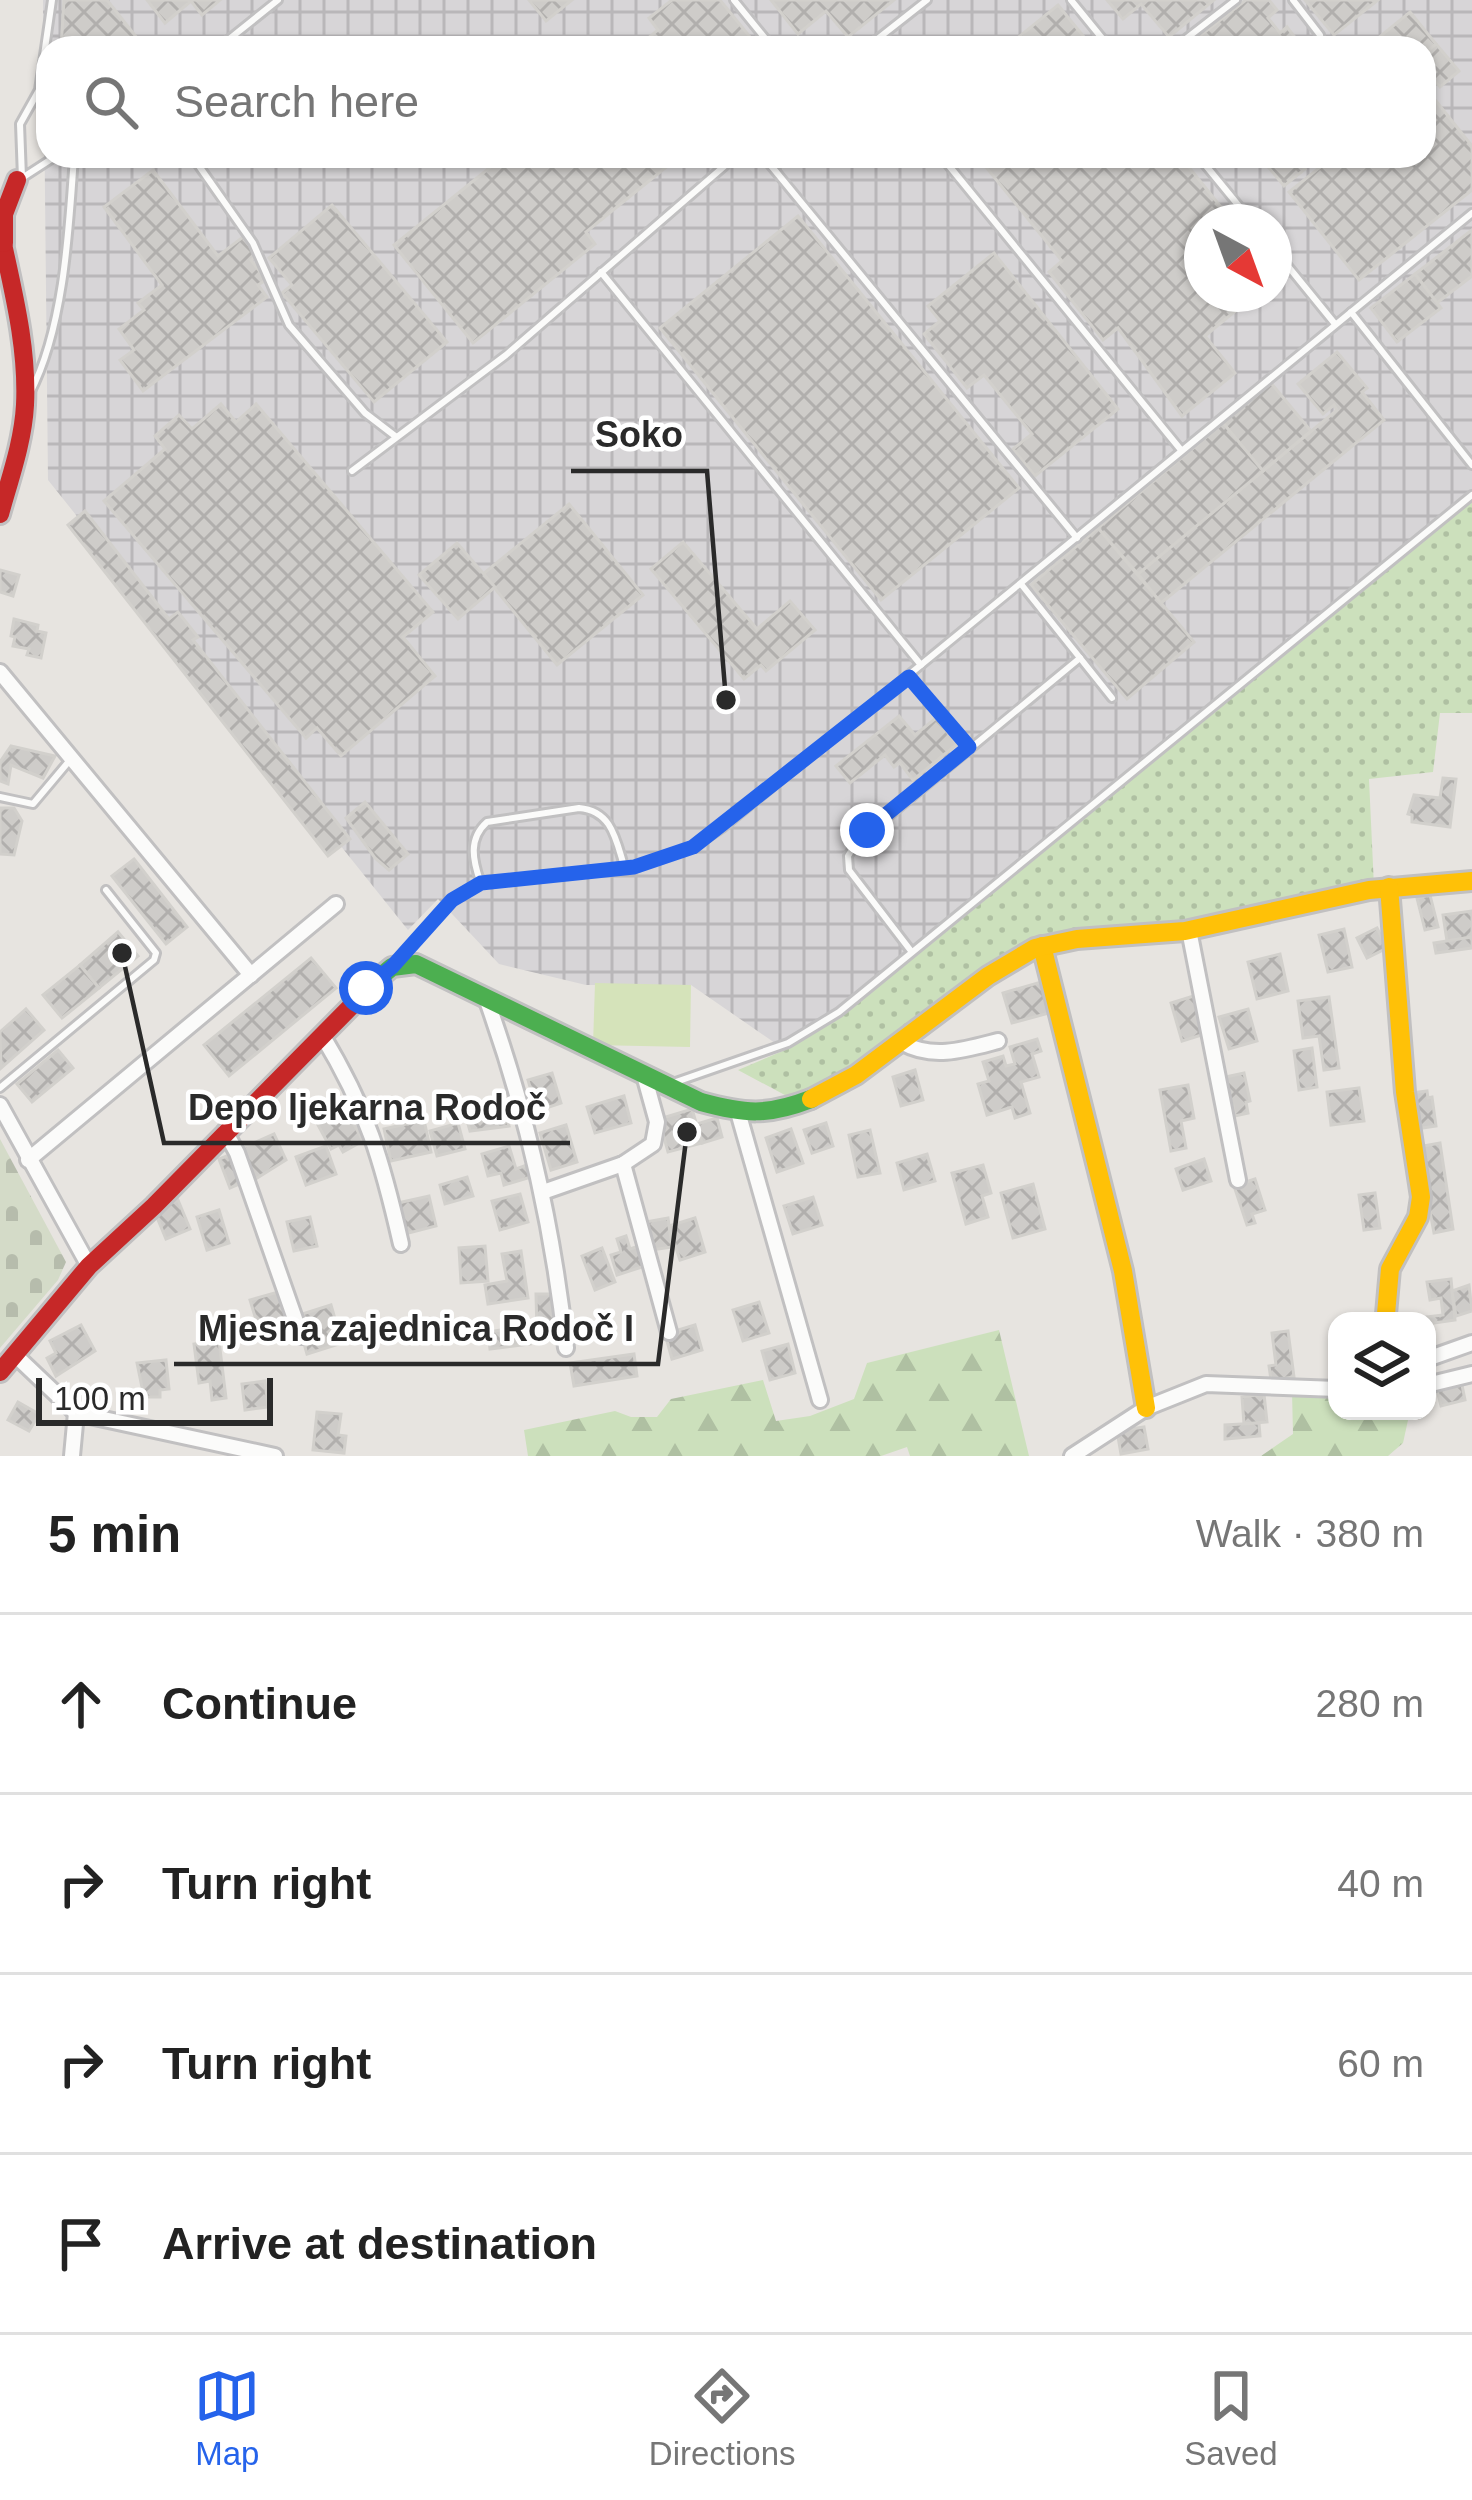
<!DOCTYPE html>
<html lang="en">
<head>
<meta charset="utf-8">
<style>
  :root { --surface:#fff; --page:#f2f2f2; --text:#222; --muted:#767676; --line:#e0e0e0; --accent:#2563eb }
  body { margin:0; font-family:Helvetica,sans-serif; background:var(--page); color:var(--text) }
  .controls { position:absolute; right:36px; bottom:36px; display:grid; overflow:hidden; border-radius:24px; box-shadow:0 3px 9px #0004 }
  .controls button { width:108px; height:108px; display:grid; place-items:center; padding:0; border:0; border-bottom:3px solid var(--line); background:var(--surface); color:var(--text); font:60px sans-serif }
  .compass { position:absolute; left:1184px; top:204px; width:108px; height:108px; border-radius:50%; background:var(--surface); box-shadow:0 3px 9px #0004; rotate:139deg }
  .scale { position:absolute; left:36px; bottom:30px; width:237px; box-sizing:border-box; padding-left:12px; border:6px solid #2a2a2a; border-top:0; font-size:33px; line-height:42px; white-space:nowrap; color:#2a2a2a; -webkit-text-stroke:9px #fff; paint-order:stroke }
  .stop { position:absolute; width:36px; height:36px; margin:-27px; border:9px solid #2563eb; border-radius:50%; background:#fff }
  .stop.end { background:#2563eb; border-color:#fff; box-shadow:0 3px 12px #0008 }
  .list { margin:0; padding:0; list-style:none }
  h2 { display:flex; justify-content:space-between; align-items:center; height:156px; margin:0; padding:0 48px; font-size:51px }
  h2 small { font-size:39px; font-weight:400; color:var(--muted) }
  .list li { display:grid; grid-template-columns:78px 1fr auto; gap:36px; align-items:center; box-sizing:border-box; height:180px; padding:0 48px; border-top:3px solid var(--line) }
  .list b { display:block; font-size:45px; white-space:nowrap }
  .list em { font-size:39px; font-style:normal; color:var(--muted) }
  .icon { flex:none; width:66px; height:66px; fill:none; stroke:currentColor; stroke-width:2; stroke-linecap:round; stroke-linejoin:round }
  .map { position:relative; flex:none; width:1472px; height:1456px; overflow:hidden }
  .search { position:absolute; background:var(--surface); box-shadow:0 3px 9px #0004; left:36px; right:36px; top:36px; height:132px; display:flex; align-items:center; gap:30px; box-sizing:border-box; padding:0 42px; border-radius:36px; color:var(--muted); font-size:45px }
  .sheet { height:876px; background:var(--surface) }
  nav { display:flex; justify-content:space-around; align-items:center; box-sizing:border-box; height:168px; border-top:3px solid var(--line); background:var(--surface); font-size:33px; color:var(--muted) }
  nav a { display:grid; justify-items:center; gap:6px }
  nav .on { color:var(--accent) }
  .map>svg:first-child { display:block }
  .industrial { fill:url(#industrial-grid); fill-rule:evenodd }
  .grass { fill:url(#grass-dots) }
  .forest { fill:url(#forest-firs) }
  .cemetery { fill:url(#cemetery-stones) }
  .pitch { fill:#d5e3ba }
  .building { fill:url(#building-cross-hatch); stroke:#d2d0cc; stroke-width:3 }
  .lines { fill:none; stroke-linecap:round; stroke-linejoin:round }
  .lane-casing { stroke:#c1c0c1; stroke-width:12 }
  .street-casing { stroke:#c1c0c1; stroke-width:20 }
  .fast-casing { stroke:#c1c0c1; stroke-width:24 }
  .slow-casing { stroke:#c1c0c1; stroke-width:24 }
  .jam-casing { stroke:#c1c0c1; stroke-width:24 }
  .lane { stroke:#fbfbfa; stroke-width:6 }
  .street { stroke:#fbfbfa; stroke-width:14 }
  .fast { stroke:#4caf50; stroke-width:18 }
  .slow { stroke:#ffc107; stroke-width:18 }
  .jam { stroke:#c62828; stroke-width:18 }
  .route { stroke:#2563eb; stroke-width:15 }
  .leader { fill:none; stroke:#2a2a2a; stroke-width:4.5 }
  .callout-dot { fill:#2a2a2a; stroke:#fff; stroke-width:4.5 }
  .callout-label { font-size:36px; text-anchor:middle; font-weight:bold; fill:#2a2a2a; stroke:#fff; stroke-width:9; stroke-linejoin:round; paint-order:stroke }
</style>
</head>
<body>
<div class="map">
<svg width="1472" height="1456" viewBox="0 0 1472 1456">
  <defs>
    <pattern id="industrial-grid" width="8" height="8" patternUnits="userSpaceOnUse" patternTransform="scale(3)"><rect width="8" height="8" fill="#d7d5d7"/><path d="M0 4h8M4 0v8" fill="none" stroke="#b9b7b9"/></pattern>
    <pattern id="grass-dots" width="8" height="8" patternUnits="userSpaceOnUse" patternTransform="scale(3)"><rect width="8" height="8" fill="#cce0bc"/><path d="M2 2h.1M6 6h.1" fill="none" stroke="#afc0a2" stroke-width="1.8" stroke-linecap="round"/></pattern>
    <pattern id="forest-firs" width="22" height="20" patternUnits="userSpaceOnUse" patternTransform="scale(3)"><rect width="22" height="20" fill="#cce0bc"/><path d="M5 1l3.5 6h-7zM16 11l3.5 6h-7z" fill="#afc0a2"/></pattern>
    <pattern id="cemetery-stones" width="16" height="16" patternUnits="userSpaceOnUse" patternTransform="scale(3)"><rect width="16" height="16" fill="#d4dbc8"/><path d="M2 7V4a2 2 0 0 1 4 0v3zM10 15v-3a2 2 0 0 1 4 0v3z" fill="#b6bcac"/></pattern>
    <pattern id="building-cross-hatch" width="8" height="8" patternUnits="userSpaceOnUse" patternTransform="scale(3)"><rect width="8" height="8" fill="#ceccc9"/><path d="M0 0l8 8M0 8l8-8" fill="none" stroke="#b1afad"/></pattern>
  </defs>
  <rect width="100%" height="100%" fill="#e7e4e0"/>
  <!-- industrial -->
  <path class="industrial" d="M43,0H1472V501L828,1024L785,1050L691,985H586L499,964L438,899L408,930L48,480ZM48,48H1424V156H48ZM1202,222H1274V294H1202Z"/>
  <!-- grass -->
  <path class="grass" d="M1472,501V713H1440L1433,772L1369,779L1374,887L1184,925L1053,939L903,1038L796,1101L738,1070L785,1050L828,1024Z"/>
  <!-- forest -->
  <g class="forest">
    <path d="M999,1330L1029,1456H910L907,1447L881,1456H528L524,1430L615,1411L631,1417H657L671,1399L763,1380L776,1421L810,1416L854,1399L867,1363Z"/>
    <path d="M1292,1392H1337V1411H1410L1403,1443L1388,1456H1261L1293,1434Z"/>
  </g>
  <!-- cemetery -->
  <path class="cemetery" d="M0,1139L66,1262L58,1280L0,1348Z"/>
  <!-- pitch -->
  <path class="pitch" d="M595,983L691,985L690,1047L593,1045Z"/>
  <!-- building -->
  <g class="building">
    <path d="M64,0H107L145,48H61Z"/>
    <path d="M147,0H220L202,15L191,1L165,23Z"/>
    <path d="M529,0H572L546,21Z"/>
    <path d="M672,0H720L759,48H636L658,30L649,18Z"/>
    <path d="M771,0H894L848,37L826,11L798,34Z"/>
    <path d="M1107,0H1214L1169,37L1141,4L1123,19Z"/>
    <path d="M1246,0H1269L1277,10L1268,18L1280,33L1287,27L1303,48L1188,45Z"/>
    <path d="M1305,0H1378L1334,35Z"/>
    <path d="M1058,5L1093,48H1005Z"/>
    <path d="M1410,12L1436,44L1424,54V48H1366Z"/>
    <path d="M1436,44L1459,71L1440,87L1424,68V54Z"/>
    <path d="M1424,86L1472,146V190L1359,280L1289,192L1334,156H1424Z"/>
    <path d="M504,156H680L586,232L595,244L473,343L394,245Z"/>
    <path d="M977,156H1180L1233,222H1202V294H1256L1205,336L1235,373L1182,416L1118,328L1103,340L1049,272L1062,261Z"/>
    <path d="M1259,156H1294L1305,169L1284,186Z"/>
    <path d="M153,170L218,256L243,237L257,256L251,260L266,280L258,285L267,297L143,391L120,360L134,350L119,329L144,310L138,303L162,285L104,207Z"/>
    <path d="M332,205L447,342L374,402L282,293L292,285L269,258Z"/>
    <path d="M798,216L1019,488L881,600L660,328Z"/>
    <path d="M1472,230V276L1437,303L1415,274Z"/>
    <path d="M994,253L1118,409L1035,476L1013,449L1032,434L984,375L967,388L924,334L940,321L928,306Z"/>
    <path d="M1415,274L1441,308L1397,342L1371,308Z"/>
    <path d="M1337,352L1367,388L1362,392L1384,420L1161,603L1138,574L1337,410L1334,405L1323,414L1298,384Z"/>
    <path d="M1271,383L1311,431L1263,471L1223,423Z"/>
    <path d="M221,404L236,422L256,404L433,612L403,637L435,676L341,756L317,728L306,738L104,501L165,449L155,436L179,415L192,429Z"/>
    <path d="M1223,423L1263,471L1138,574L1098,528Z"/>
    <path d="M569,504L643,595L557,665L483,574Z"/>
    <path d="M85,511L169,619L178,612L198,637L193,640L350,839L328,856L68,525Z"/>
    <path d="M1098,528L1194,642L1127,699L1031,585Z"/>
    <path d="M683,542L757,629L790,601L815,630L766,671L761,665L744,679L651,569Z"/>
    <path d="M457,543L495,587L458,619L419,575Z"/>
    <path d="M0,570L19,575L13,596L0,592Z"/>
    <path d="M14,619L38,625L37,631L46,633L41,658L27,655L29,649L13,646L15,637L11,636Z"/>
    <path d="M899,716L915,735L936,718L957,744L913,780L900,763L894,767L885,755L850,783L836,766Z"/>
    <path d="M11,746L55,756L43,778L11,765L8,784L0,781V762Z"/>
    <path d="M1443,778L1456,779L1450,827L1412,822V815L1408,814L1414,795L1440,798Z"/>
    <path d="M365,802L408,854L389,870L375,858L346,818Z"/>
    <path d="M0,808H14L22,821L14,855L0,854Z"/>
    <path d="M134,859L187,927L166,944L112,876Z"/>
    <path d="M1430,895L1438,927L1425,930L1417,898Z"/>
    <path d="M1472,911V937L1447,941L1443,915Z"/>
    <path d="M1377,928L1387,948L1367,958L1357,938Z"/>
    <path d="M1344,929L1352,967L1328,972L1319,935Z"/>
    <path d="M118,932L138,956L99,988L80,965Z"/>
    <path d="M1472,937V948L1436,953L1434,943Z"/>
    <path d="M1280,954L1288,991L1257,999L1248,962Z"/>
    <path d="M311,958L336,988L229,1076L204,1045Z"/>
    <path d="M80,965L99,988L62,1018L43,995Z"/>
    <path d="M1041,982L1049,1013L1012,1023L1003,993Z"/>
    <path d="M1197,995L1208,1033L1182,1041L1171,1003Z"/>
    <path d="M1329,997L1339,1068L1324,1070L1319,1036L1303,1038L1298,1001Z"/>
    <path d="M26,1009L44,1030L1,1068L0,1032Z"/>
    <path d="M1248,1009L1257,1041L1229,1049L1219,1017Z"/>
    <path d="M1037,1039L1041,1051L1032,1054L1039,1077L1021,1082L1030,1113L1015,1118L1012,1107L987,1115L978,1084L989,1081L983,1062L1003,1056L1006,1066L1015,1064L1010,1047Z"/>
    <path d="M1312,1048L1317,1087L1299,1090L1294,1051Z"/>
    <path d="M58,1050L73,1068L32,1102L17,1084Z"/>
    <path d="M915,1070L923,1100L901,1106L893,1077Z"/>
    <path d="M552,1073L561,1103L537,1111L528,1080Z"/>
    <path d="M1244,1073L1250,1101L1246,1102L1248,1113L1235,1116L1233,1106L1227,1108L1221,1078Z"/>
    <path d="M1188,1085L1194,1118L1181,1121L1186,1148L1171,1151L1160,1090Z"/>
    <path d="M1359,1088L1364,1121L1331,1125L1327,1092Z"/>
    <path d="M1427,1091L1428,1098L1432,1097L1436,1126L1416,1129L1411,1093Z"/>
    <path d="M501,1096L509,1126L470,1131L463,1106Z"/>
    <path d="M624,1096L631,1123L595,1133L587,1107Z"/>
    <path d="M345,1108L363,1141L343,1152L339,1145L331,1149L317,1123Z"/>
    <path d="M692,1109L702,1143L668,1152L659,1119Z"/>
    <path d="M717,1118L722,1137L702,1143L697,1124Z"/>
    <path d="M424,1120L431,1152L391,1161L384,1129Z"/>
    <path d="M458,1123L465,1149L437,1156L430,1131Z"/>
    <path d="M826,1123L833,1146L812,1153L804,1130Z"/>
    <path d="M566,1125L577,1162L551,1170L540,1133Z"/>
    <path d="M791,1129L803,1163L777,1172L766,1138Z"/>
    <path d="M870,1130L880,1173L858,1177L849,1135Z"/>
    <path d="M274,1134L286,1160L254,1180L240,1149Z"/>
    <path d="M1440,1143L1453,1229L1434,1233L1418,1147Z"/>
    <path d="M326,1146L336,1174L306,1185L296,1157Z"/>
    <path d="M509,1146L516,1169L527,1165L531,1177L504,1185L501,1173L488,1176L482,1154Z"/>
    <path d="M232,1154L244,1182L230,1188L219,1159Z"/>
    <path d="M927,1154L935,1181L904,1190L897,1163Z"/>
    <path d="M1204,1159L1211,1181L1183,1190L1176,1169Z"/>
    <path d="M983,1165L991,1193L982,1196L988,1217L966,1224L952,1173Z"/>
    <path d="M467,1177L473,1196L445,1204L440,1185Z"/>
    <path d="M1255,1179L1265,1210L1252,1214L1255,1223L1247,1225L1234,1186Z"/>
    <path d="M1033,1184L1045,1229L1013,1238L1001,1193Z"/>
    <path d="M1375,1193L1380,1228L1364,1230L1359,1195Z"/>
    <path d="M520,1194L528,1222L500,1230L492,1201Z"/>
    <path d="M429,1196L436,1226L405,1234L398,1203Z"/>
    <path d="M813,1197L822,1225L793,1234L784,1206Z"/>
    <path d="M178,1200L190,1229L166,1239L154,1210Z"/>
    <path d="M219,1210L229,1243L207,1250L197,1217Z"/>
    <path d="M310,1217L317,1246L294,1251L287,1222Z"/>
    <path d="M668,1218L672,1247L651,1250L646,1222Z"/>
    <path d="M695,1218L705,1252L680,1260L669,1226Z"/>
    <path d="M626,1236L630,1249L639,1246L645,1266L617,1275L611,1255L621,1252L617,1239Z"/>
    <path d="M485,1246L488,1281L461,1283L459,1248Z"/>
    <path d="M602,1248L615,1282L595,1290L582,1256Z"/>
    <path d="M521,1251L528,1298L488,1304L485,1285L507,1281L502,1254Z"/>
    <path d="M1451,1279L1455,1320L1427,1324L1426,1317L1443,1315L1441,1298L1430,1300L1427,1282Z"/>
    <path d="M1469,1285L1472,1311L1456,1316L1452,1291Z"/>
    <path d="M278,1292L288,1324L260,1333L250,1300Z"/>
    <path d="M536,1294H554L555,1332L537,1333Z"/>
    <path d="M759,1302L769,1333L743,1341L733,1310Z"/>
    <path d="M331,1305L342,1343L307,1354L296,1316Z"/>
    <path d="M81,1325L95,1351L56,1376L47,1358L56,1353L50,1341Z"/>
    <path d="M695,1325L702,1350L672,1359L665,1334Z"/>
    <path d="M527,1326L530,1344L490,1349L488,1332Z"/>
    <path d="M1288,1331L1294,1377L1271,1380L1269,1366L1276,1365L1272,1333Z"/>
    <path d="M219,1341L226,1398L212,1400L210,1381L199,1383L194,1344Z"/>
    <path d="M788,1344L795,1373L770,1380L762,1351Z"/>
    <path d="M634,1354L637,1376L574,1386L570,1363Z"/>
    <path d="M166,1360L169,1389L160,1390V1397H144L137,1363Z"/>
    <path d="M265,1381L268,1407L245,1410L242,1384Z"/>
    <path d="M1462,1385L1465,1400L1441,1406L1437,1390Z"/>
    <path d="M1264,1394L1267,1422L1244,1424L1242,1397Z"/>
    <path d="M18,1402L39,1414L29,1431L8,1420Z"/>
    <path d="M317,1412L341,1414L338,1435L346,1436L344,1453L313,1450Z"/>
    <path d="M1259,1423L1260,1436L1225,1439V1425Z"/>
    <path d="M1144,1427L1148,1449L1121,1454L1117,1431Z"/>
  </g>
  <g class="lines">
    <!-- lane casing -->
    <g class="lane-casing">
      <g id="lane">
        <path d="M52,0L39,90L20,124L22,178L56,156"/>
        <path d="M734,0L773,48"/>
        <path d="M1071,0L1110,48"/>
        <path d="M1293,0L1320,35L1322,48"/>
        <path d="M218,48L278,0"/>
        <path d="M866,48L927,0"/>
        <path d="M1174,48L1236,0"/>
        <path d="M192,156L253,243L289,325L365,413L395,436"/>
        <path d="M763,156L1077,538"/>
        <path d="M941,156L1181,450"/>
        <path d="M1198,156L1252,222"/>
        <path d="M1274,249L1335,324"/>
        <path d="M601,272L921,665"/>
        <path d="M1351,312L1472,465"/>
        <path d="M30,393C64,328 69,229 74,156"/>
        <path d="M352,471L506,355L736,156"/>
        <path d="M1021,584L1112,698"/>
        <path d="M909,677L969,747"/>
        <path d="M0,797L33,804L70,760"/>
        <path d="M480,881C473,860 468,839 487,822L579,808C613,811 616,841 625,869"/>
        <path d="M911,951L849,870L848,856L856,843L1080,658"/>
        <path d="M395,963L452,900L481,883L634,867L693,847L722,828L1472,213"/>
        <path d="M673,1083L788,1043L839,1012L1472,495"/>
        <path d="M0,1088L154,960L156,953L106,890"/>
      </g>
    </g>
    <!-- street casing -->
    <g class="street-casing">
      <g id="street">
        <path d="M0,672L251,975"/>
        <path d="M1189,930L1238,1180"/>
        <path d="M486,998C527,1112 553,1227 566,1348"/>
        <path d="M322,1035C367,1109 382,1160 401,1244"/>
        <path d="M903,1043C933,1060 967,1049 998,1041"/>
        <path d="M0,1105L89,1266"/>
        <path d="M738,1112L820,1400"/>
        <path d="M225,1131L237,1153L301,1336"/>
        <path d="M28,1160L336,904"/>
        <path d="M623,1164L669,1332"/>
        <path d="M543,1192L623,1164L653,1144L657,1122L644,1075"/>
        <path d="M14,1354L76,1413L275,1456"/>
        <path d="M1427,1359L1472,1343"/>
        <path d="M1427,1385L1472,1374"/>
        <path d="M72,1456L76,1413"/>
        <path d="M1072,1456L1146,1408L1206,1384L1337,1389"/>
      </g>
    </g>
    <!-- fast casing -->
    <g class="fast-casing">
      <path id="fast" d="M380,977L392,967L416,964L701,1102C745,1114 767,1116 811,1099"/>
    </g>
    <!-- slow casing -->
    <g class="slow-casing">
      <g id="slow">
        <path d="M1042,946L1123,1271L1146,1408"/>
        <path d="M811,1099L856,1075L988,976L1035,948L1077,939L1185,931L1369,890L1472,881"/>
        <path d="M1386,1314L1390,1269L1418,1217L1421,1197L1405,1092L1389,887"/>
      </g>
    </g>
    <!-- jam casing -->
    <g class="jam-casing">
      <g id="jam">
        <path d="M0,230C12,287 28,346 25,405C23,442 10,478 0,514"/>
        <path d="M4,243V214L17,180"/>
        <path d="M0,1372L89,1266L154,1206L380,977"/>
      </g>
    </g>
    <!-- lane -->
    <use href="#lane" class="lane"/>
    <!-- street -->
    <use href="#street" class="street"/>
    <!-- fast -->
    <use href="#fast" class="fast"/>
    <!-- slow -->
    <use href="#slow" class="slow"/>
    <!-- jam -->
    <use href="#jam" class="jam"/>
  </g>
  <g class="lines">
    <!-- route -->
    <path class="route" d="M366,988L392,967L452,900L481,883L634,867L693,847L909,677L969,747L867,830"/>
  </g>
  <!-- callouts -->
  <path class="leader" d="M726 700L707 471H571M122 953L164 1143H570M687 1132L658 1364H174"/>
  <g class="callout-dot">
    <circle cx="726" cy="700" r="12"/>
    <circle cx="122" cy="953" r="12"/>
    <circle cx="687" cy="1132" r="12"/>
  </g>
  <g class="callout-label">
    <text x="639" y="447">Soko</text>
    <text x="367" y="1120">Depo ljekarna Rodoč</text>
    <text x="416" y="1341">Mjesna zajednica Rodoč I</text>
  </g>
</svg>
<div class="controls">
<button><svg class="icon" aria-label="layers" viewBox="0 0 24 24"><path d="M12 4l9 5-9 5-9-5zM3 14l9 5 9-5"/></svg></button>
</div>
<svg class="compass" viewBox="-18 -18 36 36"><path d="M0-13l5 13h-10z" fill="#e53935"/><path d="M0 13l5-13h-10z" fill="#767676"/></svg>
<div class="scale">100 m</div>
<div class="stop" style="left:366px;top:988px"></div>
<div class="stop end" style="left:867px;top:830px"></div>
<div class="search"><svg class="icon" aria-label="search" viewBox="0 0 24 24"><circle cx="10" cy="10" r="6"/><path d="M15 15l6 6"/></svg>Search here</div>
</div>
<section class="sheet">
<h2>5 min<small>Walk · 380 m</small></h2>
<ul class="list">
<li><svg class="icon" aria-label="ahead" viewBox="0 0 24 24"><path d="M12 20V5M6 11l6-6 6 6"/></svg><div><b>Continue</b></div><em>280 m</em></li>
<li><svg class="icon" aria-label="right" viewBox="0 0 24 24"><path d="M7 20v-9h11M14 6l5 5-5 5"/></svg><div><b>Turn right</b></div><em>40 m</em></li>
<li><svg class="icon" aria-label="right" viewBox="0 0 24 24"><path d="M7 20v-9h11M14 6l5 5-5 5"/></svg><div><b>Turn right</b></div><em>60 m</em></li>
<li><svg class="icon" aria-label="arrive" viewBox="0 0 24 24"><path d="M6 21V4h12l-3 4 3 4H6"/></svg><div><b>Arrive at destination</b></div></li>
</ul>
</section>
<nav>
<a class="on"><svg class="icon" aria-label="map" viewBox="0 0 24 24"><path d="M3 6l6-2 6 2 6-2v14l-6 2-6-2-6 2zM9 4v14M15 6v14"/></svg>Map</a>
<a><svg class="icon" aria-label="directions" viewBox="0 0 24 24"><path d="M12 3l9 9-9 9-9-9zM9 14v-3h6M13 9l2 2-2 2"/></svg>Directions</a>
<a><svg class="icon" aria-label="saved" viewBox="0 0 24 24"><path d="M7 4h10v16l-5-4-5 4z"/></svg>Saved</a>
</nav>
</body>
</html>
